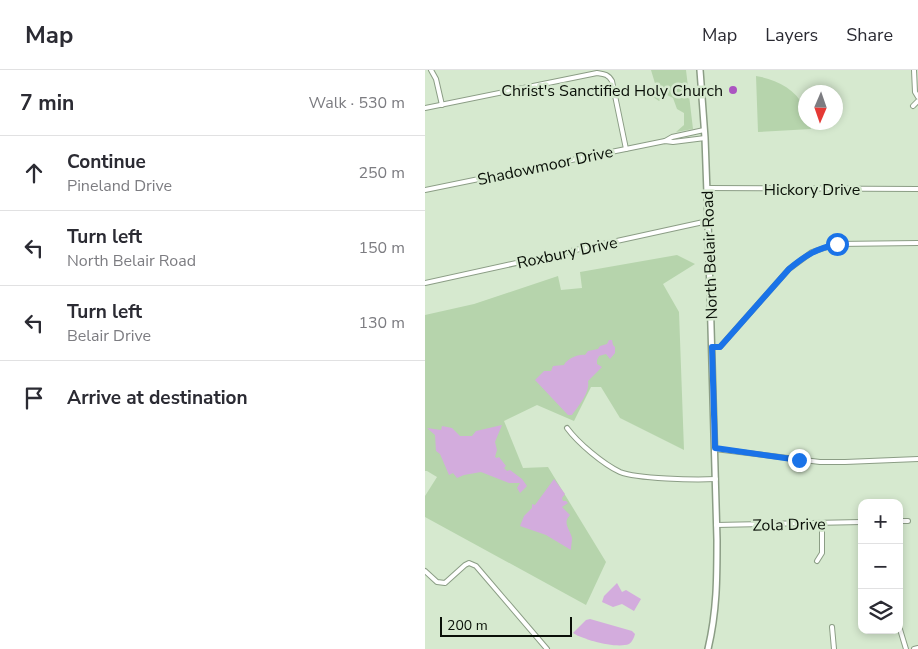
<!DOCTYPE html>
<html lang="en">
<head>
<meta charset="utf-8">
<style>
  :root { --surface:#fff; --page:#f7f7f7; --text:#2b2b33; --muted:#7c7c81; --line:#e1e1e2 }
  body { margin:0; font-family:"Nunito Sans",sans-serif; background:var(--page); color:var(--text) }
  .controls { position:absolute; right:15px; bottom:15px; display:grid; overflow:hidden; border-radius:10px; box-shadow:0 2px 8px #0003 }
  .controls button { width:45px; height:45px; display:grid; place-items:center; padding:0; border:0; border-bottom:1px solid var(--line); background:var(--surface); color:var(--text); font:25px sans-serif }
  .compass { position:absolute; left:373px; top:15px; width:45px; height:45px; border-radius:50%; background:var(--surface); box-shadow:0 2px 8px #0003; rotate:182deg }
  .scale { position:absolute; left:15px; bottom:12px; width:132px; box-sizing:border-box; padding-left:5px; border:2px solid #090f07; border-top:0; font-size:14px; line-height:18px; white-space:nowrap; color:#090f07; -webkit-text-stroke:4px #d6e9cf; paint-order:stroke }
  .stop { position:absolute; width:15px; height:15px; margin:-11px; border:4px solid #1a73e8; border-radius:50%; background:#fff }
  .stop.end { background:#1a73e8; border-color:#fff; box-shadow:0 1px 5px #0008 }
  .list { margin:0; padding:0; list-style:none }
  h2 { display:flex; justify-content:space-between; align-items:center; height:65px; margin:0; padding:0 20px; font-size:21px }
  h2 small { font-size:16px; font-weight:400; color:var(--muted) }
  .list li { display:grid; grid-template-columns:32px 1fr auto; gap:15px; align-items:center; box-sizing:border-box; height:75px; padding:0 20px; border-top:1px solid var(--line) }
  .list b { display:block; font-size:19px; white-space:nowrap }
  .list p { margin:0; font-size:16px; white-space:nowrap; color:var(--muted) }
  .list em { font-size:16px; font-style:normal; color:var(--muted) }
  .icon { flex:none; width:28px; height:28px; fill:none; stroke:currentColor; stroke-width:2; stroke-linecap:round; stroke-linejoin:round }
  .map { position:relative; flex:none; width:493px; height:579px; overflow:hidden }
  header { display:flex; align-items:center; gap:30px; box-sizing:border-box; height:70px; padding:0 25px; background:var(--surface); border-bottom:1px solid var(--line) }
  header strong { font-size:24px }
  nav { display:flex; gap:28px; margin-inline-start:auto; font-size:18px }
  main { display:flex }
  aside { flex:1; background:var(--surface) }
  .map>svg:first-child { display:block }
  .green { fill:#b6d4ac }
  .water { fill:#d3acdd }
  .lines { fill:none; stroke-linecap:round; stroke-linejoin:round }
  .street-casing { stroke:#8b9d85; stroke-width:6 }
  .secondary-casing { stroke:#8b9d85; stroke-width:8 }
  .street { stroke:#fff; stroke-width:4 }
  .secondary { stroke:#fff; stroke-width:5 }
  .route { stroke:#1a73e8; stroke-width:6 }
  .poi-dot { fill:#ab54c1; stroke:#d6e9cf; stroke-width:2 }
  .labels { text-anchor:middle; stroke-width:5; stroke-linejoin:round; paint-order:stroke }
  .poi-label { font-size:16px; fill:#090f07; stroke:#d6e9cf; text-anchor:end }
  .street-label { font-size:16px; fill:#090f07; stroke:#d6e9cf }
</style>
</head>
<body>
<header>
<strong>Map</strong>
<nav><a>Map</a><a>Layers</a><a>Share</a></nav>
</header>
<main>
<aside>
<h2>7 min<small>Walk · 530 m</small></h2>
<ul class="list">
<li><svg class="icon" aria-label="ahead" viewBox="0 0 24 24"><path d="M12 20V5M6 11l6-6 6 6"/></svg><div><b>Continue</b><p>Pineland Drive</p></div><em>250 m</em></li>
<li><svg class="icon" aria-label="left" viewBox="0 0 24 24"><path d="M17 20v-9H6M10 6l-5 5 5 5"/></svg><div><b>Turn left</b><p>North Belair Road</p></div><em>150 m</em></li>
<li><svg class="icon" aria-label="left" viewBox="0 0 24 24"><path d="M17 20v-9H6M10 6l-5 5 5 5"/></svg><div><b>Turn left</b><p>Belair Drive</p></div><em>130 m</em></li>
<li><svg class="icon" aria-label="arrive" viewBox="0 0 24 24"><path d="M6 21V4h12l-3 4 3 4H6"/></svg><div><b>Arrive at destination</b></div></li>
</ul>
</aside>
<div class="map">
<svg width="493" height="579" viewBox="0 0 493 579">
  <rect width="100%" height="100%" fill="#d6e9cf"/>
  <!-- green -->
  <g class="green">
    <path d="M226,0H261L268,59L251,62L259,55V43L252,39L248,28L242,25L234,31L228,27L232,20Z"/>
    <path d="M331,6C350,9 370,18 379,37C382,41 380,48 380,52L385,53L386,59L333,62Z"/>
    <path d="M252,185L270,194L238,214L254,242L259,380L195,348L176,317H166L149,351L112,335L79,351L98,398L123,397L181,492L161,535L0,447V426L12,407L2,401H0V245L49,234L133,206L136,220L157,218L155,202Z"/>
  </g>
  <!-- water -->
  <g class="water">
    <path d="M184,270H187L188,275L190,277V283L185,289L181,284L174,286L172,290V294L177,297L163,311C165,323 154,335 147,345H143L110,310L119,301H126L128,296L139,295C142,289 153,284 160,285L163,281L173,279L175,276L182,274Z"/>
    <path d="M77,355L70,372L72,380L70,387L72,388L74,387L81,396L79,398L82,401L85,400L97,409L102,416L95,423L92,418L95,413H84L56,402L39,405L32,408L28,403L24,405L15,384L11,381L10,365L2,358L16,360L17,356L27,358L35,366H47L51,361Z"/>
    <path d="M129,409L140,424L137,428L138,431H141L143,433L137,437L145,445C137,453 145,459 147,468C147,471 146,476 146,480L121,465L95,456L99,446L107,438V434L110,435Z"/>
    <path d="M192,513L197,522L201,520L216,529L209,541L197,534L188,537L177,532L179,526Z"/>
    <path d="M165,549L207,561L210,564C209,568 207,572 204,574C192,579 159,570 148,563L161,550Z"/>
  </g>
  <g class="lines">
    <!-- street casing -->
    <g class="street-casing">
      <g id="street">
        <path d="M6,0L11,9L17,35"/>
        <path d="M489,0L490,22L493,27"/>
        <path d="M488,36L493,31"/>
        <path d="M0,38L172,3C179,4 183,4 187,11L201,79"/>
        <path d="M240,71L247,67L279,60"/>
        <path d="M282,118L493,119"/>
        <path d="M0,120L240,71L248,72L280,68"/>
        <path d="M0,213L283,151"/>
        <path d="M287,277H295L364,199L387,182L412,174L493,173"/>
        <path d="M142,358C153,373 178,394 195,402C212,409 270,410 291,409"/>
        <path d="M290,379L395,392H420L493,389"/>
        <path d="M474,451H483"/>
        <path d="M291,455L437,452"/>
        <path d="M392,491L397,483V453"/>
        <path d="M0,501L12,512L20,513L40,495L44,493L51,496L122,579"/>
        <path d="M474,556L481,579"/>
        <path d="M407,557L409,579"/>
        <path d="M489,579L493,578"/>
      </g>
    </g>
    <!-- secondary casing -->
    <g class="secondary-casing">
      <path id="secondary" d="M275,0L280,68L283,151L292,470C292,508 292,541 283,579"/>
    </g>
    <!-- street -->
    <use href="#street" class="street"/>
    <!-- secondary -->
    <use href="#secondary" class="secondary"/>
  </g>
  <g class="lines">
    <!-- route -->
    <path class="route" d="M374,390L290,378L287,277H295L364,199C381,185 391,179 412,174"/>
  </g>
  <!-- markers -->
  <circle class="poi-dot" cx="308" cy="20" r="5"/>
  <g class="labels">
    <!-- poi labels -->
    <g class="poi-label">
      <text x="298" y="26">Christ's Sanctified Holy Church</text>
    </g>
    <!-- street labels -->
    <g class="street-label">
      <text transform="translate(120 95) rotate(-12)" y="6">Shadowmoor Drive</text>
      <text x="387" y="125">Hickory Drive</text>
      <text transform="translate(142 182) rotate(-12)" y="6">Roxbury Drive</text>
      <text transform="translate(284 185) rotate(-92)" y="6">North Belair Road</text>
      <text transform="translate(364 454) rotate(-1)" y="6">Zola Drive</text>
    </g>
  </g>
</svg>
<div class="controls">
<button>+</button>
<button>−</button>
<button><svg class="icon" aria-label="layers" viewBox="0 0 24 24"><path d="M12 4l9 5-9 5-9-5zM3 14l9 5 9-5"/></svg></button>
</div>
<svg class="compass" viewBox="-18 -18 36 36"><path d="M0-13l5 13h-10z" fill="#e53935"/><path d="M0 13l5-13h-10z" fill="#7c7c81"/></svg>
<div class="scale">200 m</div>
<div class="stop" style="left:412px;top:174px"></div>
<div class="stop end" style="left:374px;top:390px"></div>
</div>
</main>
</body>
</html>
